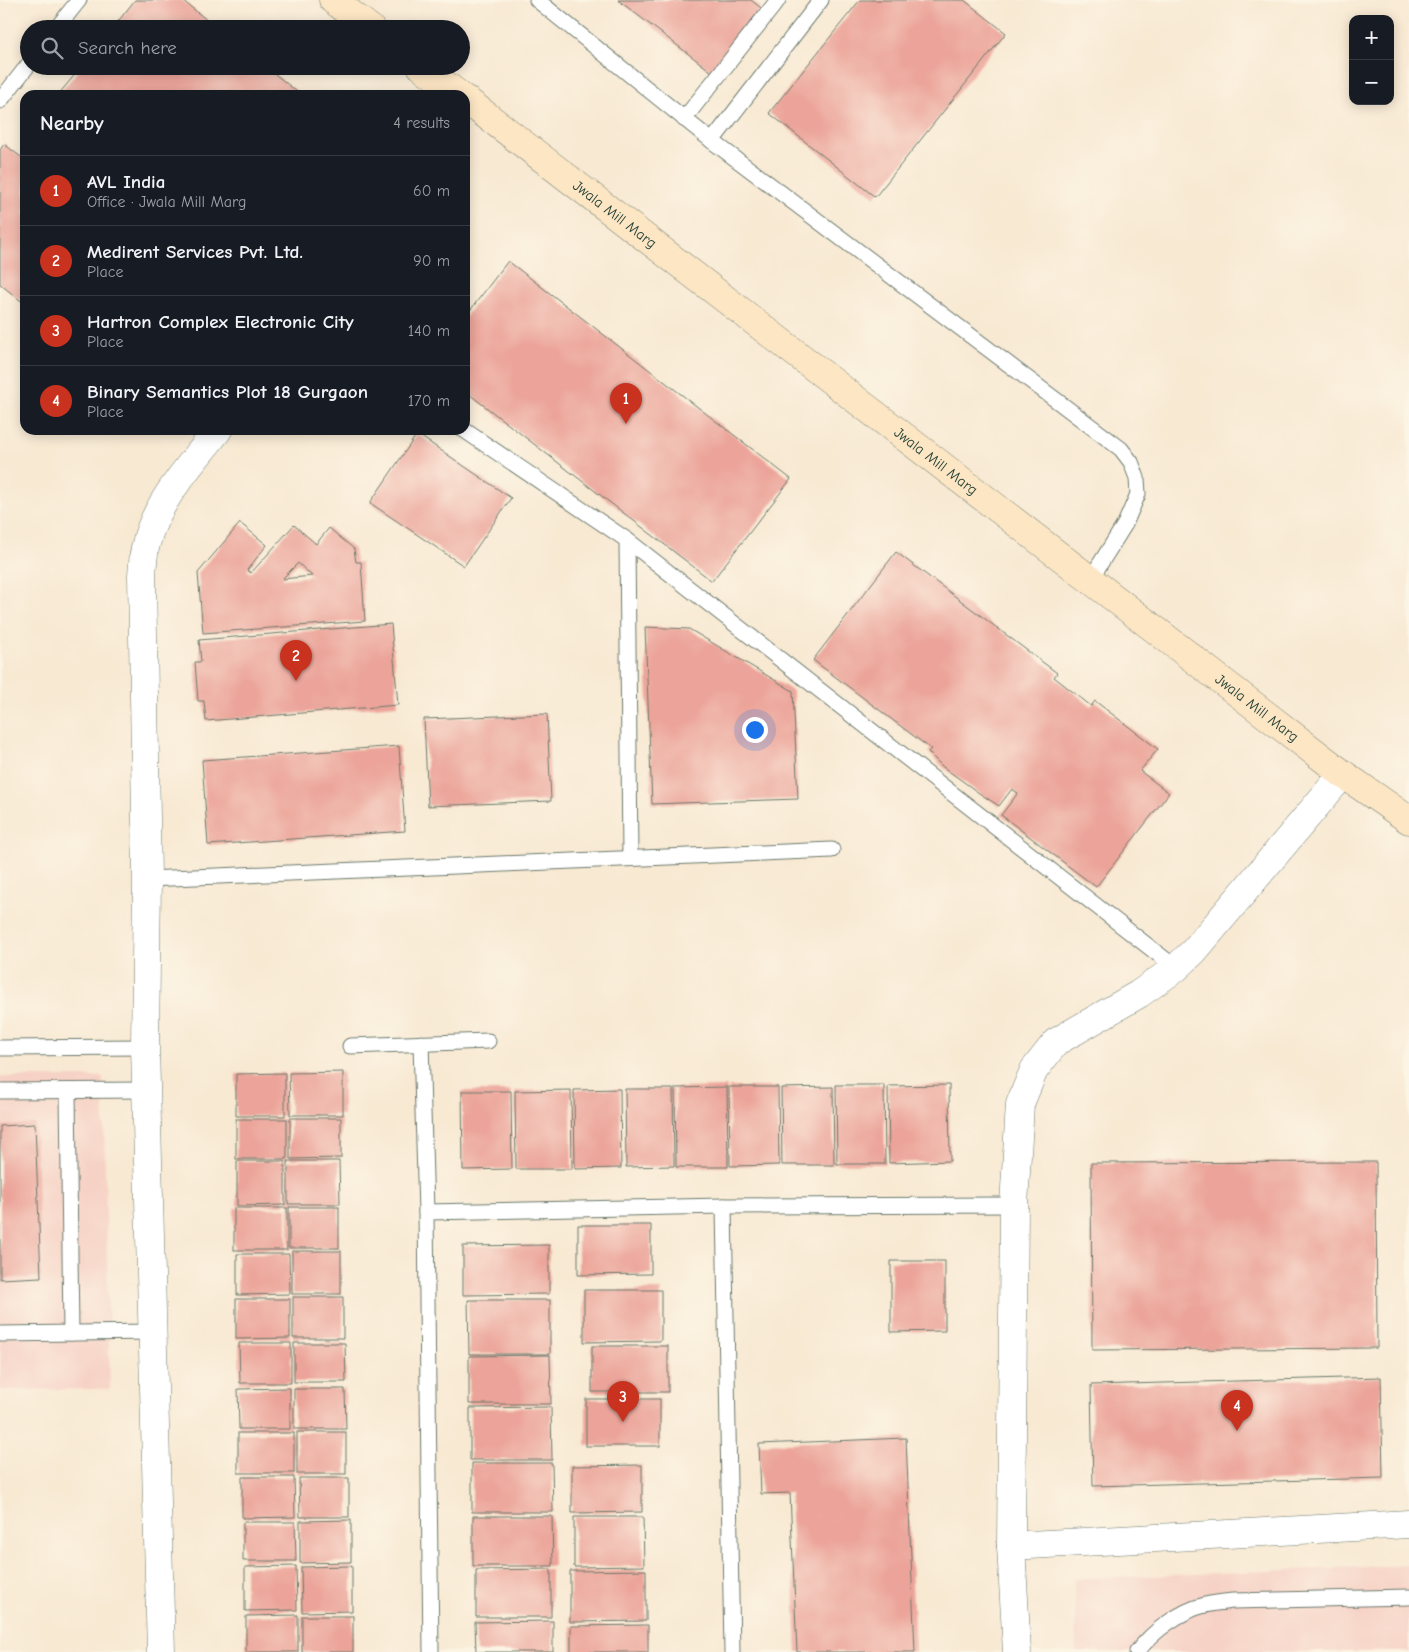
<!DOCTYPE html>
<html lang="en">
<head>
<meta charset="utf-8">
<style>
  :root { --surface:#171b24; --page:#242831; --text:#f1f3f6; --muted:#9ea1a6; --line:#363941; --accent:#c8321e }
  body { margin:0; font-family:"Comic Neue",sans-serif; background:var(--page); color:var(--text) }
  .controls { position:absolute; right:15px; top:15px; display:grid; overflow:hidden; border-radius:10px; box-shadow:0 2px 12px #0003 }
  .controls button { width:45px; height:45px; display:grid; place-items:center; padding:0; border:0; border-bottom:1px solid var(--line); background:var(--surface); color:var(--text); font:25px sans-serif }
  .you { position:absolute; left:754px; top:729px; width:18px; height:18px; margin:-12px; border:4px solid #fff; border-radius:50%; background:#1a73e8; box-shadow:0 0 0 8px #1a73e833 }
  .badge { display:grid; place-items:center; width:32px; height:32px; border-radius:50%; background:var(--accent); color:#fff; font-size:16px; font-weight:700 }
  .pin { position:absolute; translate:-50% -41px; filter:drop-shadow(0 1px 2px #0008) }
  .pin::after { content:''; position:absolute; top:26px; width:18px; height:15px; background:inherit; clip-path:polygon(0 0,100% 0,50% 100%) }
  .list { margin:0; padding:0; list-style:none }
  h2 { display:flex; justify-content:space-between; align-items:center; height:65px; margin:0; padding:0 20px; font-size:21px }
  h2 small { font-size:16px; font-weight:400; color:var(--muted) }
  .list li { display:grid; grid-template-columns:32px 1fr auto; gap:15px; align-items:center; box-sizing:border-box; height:70px; padding:0 20px; border-top:1px solid var(--line) }
  .list b { display:block; font-size:19px; white-space:nowrap }
  .list p { margin:0; font-size:16px; white-space:nowrap; color:var(--muted) }
  .list em { font-size:16px; font-style:normal; color:var(--muted) }
  .icon { flex:none; width:28px; height:28px; fill:none; stroke:currentColor; stroke-width:2; stroke-linecap:round; stroke-linejoin:round }
  .map { position:relative; flex:none; width:1409px; height:1652px; overflow:hidden }
  .search { position:absolute; background:var(--surface); box-shadow:0 2px 12px #0003; left:20px; top:20px; width:450px; height:55px; display:flex; align-items:center; gap:12px; box-sizing:border-box; padding:0 18px; border-radius:28px; color:var(--muted); font-size:19px }
  .panel { position:absolute; background:var(--surface); box-shadow:0 2px 12px #0003; left:20px; top:90px; width:450px; height:345px; border-radius:15px }
  .map>svg:first-child { display:block }
  .built { fill:#f6d1c5 }
  .building { fill:#eca49a; fill-rule:evenodd }
  .lines { fill:none; stroke-linecap:round; stroke-linejoin:round }
  .lane-casing { stroke:#6b796c; stroke-width:17 }
  .street-casing { stroke:#6b796c; stroke-width:29 }
  .secondary-casing { stroke:#6b796c; stroke-width:29 }
  .lane { stroke:#fff; stroke-width:15 }
  .street { stroke:#fff; stroke-width:28 }
  .secondary { stroke:#fce6c4; stroke-width:28 }
  .labels { text-anchor:middle; stroke-width:5; stroke-linejoin:round; paint-order:stroke }
  .street-label { font-size:15px; fill:#1f3d34; stroke:#fcf5e5 }
</style>
</head>
<body>
<div class="map">
<svg width="1409" height="1652" viewBox="0 0 1409 1652">
  <rect width="100%" height="100%" fill="#fcf5e5"/>
  <filter id="ink" filterUnits="userSpaceOnUse"><feTurbulence type="fractalNoise" baseFrequency=".02" numOctaves="2"/><feDisplacementMap in="SourceGraphic" scale="10" xChannelSelector="R" yChannelSelector="G"/><feConvolveMatrix kernelMatrix="1 2 1 2 8 2 1 2 1" color-interpolation-filters="sRGB"/></filter>
  <filter id="wash" filterUnits="userSpaceOnUse"><feTurbulence type="fractalNoise" baseFrequency=".0096" numOctaves="4" result="noise"/><feDisplacementMap in="SourceGraphic" scale="20" xChannelSelector="R" yChannelSelector="G"/><feGaussianBlur stdDeviation="1.12" result="paint"/><feColorMatrix in="noise" values="0 0 0 0 0 0 0 0 0 0 0 0 0 0 0 0 0 1.4 0 .05"/><feComposite in="paint" operator="in"/></filter>
  <g filter="url(#wash)">
    <rect width="100%" height="100%" fill="#f8e9d3"/>
    <!-- built -->
    <g class="built">
      <path d="M0,1077H103L110,1389L0,1390Z"/>
      <path d="M1409,1565V1652H1076L1074,1579Z"/>
    </g>
    <g id="blocks">
      <!-- building -->
      <g class="building">
        <path d="M135,0H182L218,29H112Z"/>
        <path d="M618,0H751L761,8L712,72Z"/>
        <path d="M860,0H964L1006,33L875,197L769,113Z"/>
        <path d="M82,66H265L301,95H58Z"/>
        <path d="M4,144L25,160V304L0,284V150Z"/>
        <path d="M508,261L791,479L712,581L465,391V317Z"/>
        <path d="M417,434L511,498L464,566L370,503Z"/>
        <path d="M240,523L267,545L247,570L251,573L294,525L316,544L329,528L354,549L356,562H361L365,621L203,633L198,573ZM298,563L312,576L282,579Z"/>
        <path d="M896,552L1057,673L1054,677L1091,706L1095,701L1158,749L1140,771L1169,793L1096,887L1001,815L1018,793L1012,789L999,806L979,793L943,767L928,752L931,749L813,660Z"/>
        <path d="M391,624L398,705L206,721L204,701H198L195,662H201L199,640Z"/>
        <path d="M645,627L689,629L793,691L798,799L652,804Z"/>
        <path d="M547,714L551,801L428,806L424,719Z"/>
        <path d="M399,746L405,831L208,845L202,760Z"/>
        <path d="M343,1072V1115H290L289,1073Z"/>
        <path d="M285,1073V1116H236V1074Z"/>
        <path d="M836,1085H884L885,1164H837Z"/>
        <path d="M949,1085L950,1161L889,1163L888,1086Z"/>
        <path d="M727,1087L728,1167H676L675,1088Z"/>
        <path d="M729,1087H778L779,1165L730,1166Z"/>
        <path d="M833,1087L834,1165H782L781,1088Z"/>
        <path d="M620,1089L621,1168L575,1169L574,1090Z"/>
        <path d="M625,1089H673L674,1166L626,1167Z"/>
        <path d="M571,1090L572,1169H516L515,1091Z"/>
        <path d="M462,1091H511L512,1169L463,1170Z"/>
        <path d="M290,1118H341V1158L290,1159Z"/>
        <rect x="236" y="1119" width="51" height="40"/>
        <path d="M35,1124L41,1277L0,1279V1126Z"/>
        <path d="M237,1161H285V1205L237,1206Z"/>
        <path d="M288,1161H339L340,1204H288Z"/>
        <path d="M1376,1162L1377,1348L1092,1350L1091,1163Z"/>
        <rect x="289" y="1207" width="50" height="41"/>
        <rect x="234" y="1208" width="53" height="42"/>
        <path d="M578,1225H651V1274L578,1275Z"/>
        <path d="M549,1245V1294L463,1295V1246Z"/>
        <rect x="292" y="1251" width="49" height="43"/>
        <path d="M237,1254H289L290,1294L237,1295Z"/>
        <path d="M891,1261H945V1331L891,1332Z"/>
        <path d="M584,1290H661V1341L584,1342Z"/>
        <rect x="293" y="1297" width="50" height="41"/>
        <path d="M236,1299H290V1338L236,1339Z"/>
        <path d="M468,1300H550V1354H469Z"/>
        <path d="M239,1343H291V1383H240Z"/>
        <path d="M294,1343H345L346,1382H294Z"/>
        <rect x="592" y="1346" width="76" height="46"/>
        <path d="M550,1355L551,1404H469V1356Z"/>
        <path d="M1381,1377L1383,1478L1093,1486L1091,1385Z"/>
        <path d="M290,1388V1429H239L238,1389Z"/>
        <path d="M294,1389H345L346,1429H294Z"/>
        <rect x="586" y="1399" width="74" height="47"/>
        <path d="M551,1407L552,1460H470V1408Z"/>
        <rect x="297" y="1432" width="49" height="42"/>
        <rect x="238" y="1433" width="56" height="40"/>
        <path d="M906,1438L915,1652H797L790,1493L761,1494L759,1444Z"/>
        <path d="M472,1463H552L553,1512H472Z"/>
        <path d="M642,1465V1512L572,1513V1466Z"/>
        <path d="M242,1477H294L295,1517L242,1518Z"/>
        <path d="M299,1478H349V1517H300Z"/>
        <path d="M473,1516H552L553,1566H473Z"/>
        <path d="M574,1517H643L644,1566L574,1567Z"/>
        <path d="M351,1520V1562L300,1563V1521Z"/>
        <path d="M243,1522H295L296,1561H243Z"/>
        <path d="M296,1566L297,1610L245,1611V1567Z"/>
        <path d="M352,1566V1611L302,1612L301,1567Z"/>
        <path d="M551,1569V1617H476V1570Z"/>
        <path d="M646,1570V1621L570,1622V1571Z"/>
        <path d="M298,1615V1652H246V1616Z"/>
        <rect x="302" y="1616" width="51" height="36"/>
        <path d="M553,1621V1652H476L475,1622Z"/>
        <path d="M648,1625V1652H571V1626Z"/>
      </g>
    </g>
  </g>
  <g filter="url(#ink)">
    <use href="#blocks" fill-opacity="0" stroke="#6b796c" stroke-width="1"/>
    <g class="lines">
      <!-- lane casing -->
      <g class="lane-casing">
        <g id="lane">
          <path d="M537,0L712,141L1121,449L1131,462L1137,478L1138,494L1125,524L1090,580"/>
          <path d="M56,29L79,0"/>
          <path d="M0,101L29,64"/>
          <path d="M684,119L778,0"/>
          <path d="M712,141L821,0"/>
          <path d="M464,430L627,540L1176,968"/>
          <path d="M627,540L630,858"/>
          <path d="M147,879L832,850"/>
          <path d="M421,1043L426,1212L431,1652"/>
          <path d="M350,1046L488,1041"/>
          <path d="M0,1048L145,1047"/>
          <path d="M0,1091L146,1090"/>
          <path d="M68,1091L71,1333"/>
          <path d="M724,1206L732,1652"/>
          <path d="M426,1212L724,1206L1014,1205"/>
          <path d="M0,1334L152,1332"/>
          <path d="M1137,1652C1153,1631 1180,1611 1205,1605C1214,1603 1224,1602 1233,1601L1409,1597"/>
        </g>
      </g>
      <!-- street casing -->
      <g class="street-casing">
        <g id="street">
          <path d="M1011,1546L1409,1524"/>
          <path d="M161,1652L145,1047L147,879L142,575C143,565 143,554 146,544C155,503 192,463 218,430"/>
          <path d="M1017,1652L1011,1546L1014,1205L1020,1104L1034,1070L1056,1042L1139,994L1176,968L1194,951L1343,774"/>
        </g>
      </g>
      <!-- secondary casing -->
      <g class="secondary-casing">
        <g id="secondary">
          <path d="M333,0L371,29"/>
          <path d="M421,66L459,95"/>
          <path id="s1" d="M465,99L1343,774L1409,820"/>
        </g>
      </g>
      <!-- lane -->
      <use href="#lane" class="lane"/>
      <!-- street -->
      <use href="#street" class="street"/>
      <!-- secondary -->
      <use href="#secondary" class="secondary"/>
    </g>
  </g>
  <g class="labels">
    <!-- street labels -->
    <g class="street-label">
      <text dy="5" stroke="none"><textPath href="#s1" startOffset="189">Jwala Mill Marg</textPath></text>
      <text dy="5" stroke="none"><textPath href="#s1" startOffset="594">Jwala Mill Marg</textPath></text>
      <text dy="5" stroke="none"><textPath href="#s1" startOffset="999">Jwala Mill Marg</textPath></text>
    </g>
  </g>
</svg>
<div class="controls">
<button>+</button>
<button>−</button>
</div>
<div class="you"></div>
<div class="pin badge" style="left:626px;top:424px">1</div>
<div class="pin badge" style="left:296px;top:681px">2</div>
<div class="pin badge" style="left:623px;top:1422px">3</div>
<div class="pin badge" style="left:1237px;top:1431px">4</div>
<div class="search"><svg class="icon" aria-label="search" viewBox="0 0 24 24"><circle cx="10" cy="10" r="6"/><path d="M15 15l6 6"/></svg>Search here</div>
<section class="panel">
<h2>Nearby<small>4 results</small></h2>
<ul class="list">
<li><span class="badge">1</span><div><b>AVL India</b><p>Office · Jwala Mill Marg</p></div><em>60 m</em></li>
<li><span class="badge">2</span><div><b>Medirent Services Pvt. Ltd.</b><p>Place</p></div><em>90 m</em></li>
<li><span class="badge">3</span><div><b>Hartron Complex Electronic City</b><p>Place</p></div><em>140 m</em></li>
<li><span class="badge">4</span><div><b>Binary Semantics Plot 18 Gurgaon</b><p>Place</p></div><em>170 m</em></li>
</ul>
</section>
</div>
</body>
</html>
